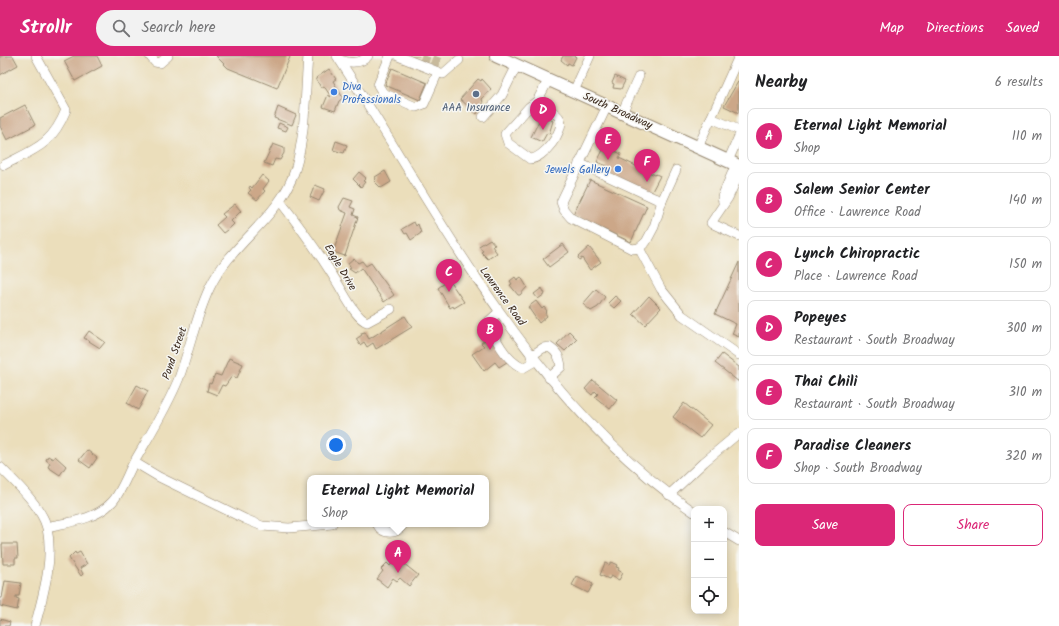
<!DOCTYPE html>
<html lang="en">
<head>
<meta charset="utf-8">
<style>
  :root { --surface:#fff; --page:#f2f2f2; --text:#202124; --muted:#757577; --line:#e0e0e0; --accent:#db2777 }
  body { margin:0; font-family:Kalam,sans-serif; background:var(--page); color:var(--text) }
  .controls { position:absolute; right:12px; bottom:12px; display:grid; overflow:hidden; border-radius:8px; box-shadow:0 2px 10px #0003 }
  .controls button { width:36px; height:36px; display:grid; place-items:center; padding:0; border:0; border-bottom:1px solid var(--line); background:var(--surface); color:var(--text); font:20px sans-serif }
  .you { position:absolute; left:336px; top:389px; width:14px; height:14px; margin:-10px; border:3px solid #fff; border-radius:50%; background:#1a73e8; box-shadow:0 0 0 6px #1a73e833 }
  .badge { display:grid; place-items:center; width:26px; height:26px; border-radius:50%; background:var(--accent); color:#fff; font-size:13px; font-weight:700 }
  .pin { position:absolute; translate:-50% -33px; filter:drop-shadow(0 1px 2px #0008) }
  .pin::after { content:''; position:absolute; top:21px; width:14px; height:12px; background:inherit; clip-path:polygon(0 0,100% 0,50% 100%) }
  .popup { position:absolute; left:307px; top:419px; width:182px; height:52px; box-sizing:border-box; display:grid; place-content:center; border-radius:8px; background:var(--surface); filter:drop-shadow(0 1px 3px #0005); font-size:13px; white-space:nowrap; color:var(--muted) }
  .popup b { font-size:15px; color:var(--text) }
  .popup::after { content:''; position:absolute; left:50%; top:100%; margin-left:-8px; border:8px solid transparent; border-top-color:var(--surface) }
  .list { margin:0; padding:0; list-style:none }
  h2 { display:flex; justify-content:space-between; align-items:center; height:52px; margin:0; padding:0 16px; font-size:17px }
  h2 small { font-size:13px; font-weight:400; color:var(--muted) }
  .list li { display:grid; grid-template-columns:26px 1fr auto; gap:12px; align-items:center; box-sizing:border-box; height:56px; margin:0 8px 8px; padding:0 8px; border:1px solid var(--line); border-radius:8px }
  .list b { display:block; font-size:15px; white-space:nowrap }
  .list p { margin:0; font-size:13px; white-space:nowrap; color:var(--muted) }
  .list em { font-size:13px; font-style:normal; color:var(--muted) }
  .actions { display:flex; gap:8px; padding:12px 16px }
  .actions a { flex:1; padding:9px 0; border:1px solid var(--accent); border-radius:8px; text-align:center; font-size:14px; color:var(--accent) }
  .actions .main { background:var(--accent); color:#fff }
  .icon { flex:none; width:22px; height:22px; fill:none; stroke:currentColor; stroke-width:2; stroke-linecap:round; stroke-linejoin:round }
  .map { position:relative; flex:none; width:739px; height:570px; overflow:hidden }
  header { display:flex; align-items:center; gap:24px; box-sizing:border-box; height:56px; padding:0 20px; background:var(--accent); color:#fff }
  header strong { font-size:19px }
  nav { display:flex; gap:22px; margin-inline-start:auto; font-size:14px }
  .search { width:280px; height:36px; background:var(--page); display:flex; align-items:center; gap:10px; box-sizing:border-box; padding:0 14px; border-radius:22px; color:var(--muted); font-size:15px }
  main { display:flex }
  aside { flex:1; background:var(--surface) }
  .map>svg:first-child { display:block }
  .building { fill:#cca788 }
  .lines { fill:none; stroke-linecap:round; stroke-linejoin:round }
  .minor-tunnel { stroke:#c8ba9c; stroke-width:9; stroke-dasharray:9 4.5; stroke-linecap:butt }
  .minor-casing { stroke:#93846c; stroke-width:10 }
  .major-casing { stroke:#93846c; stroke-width:14 }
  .minor { stroke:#fff; stroke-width:9 }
  .major { stroke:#fff; stroke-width:12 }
  .shop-dot { fill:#3f7fe0; stroke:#f6f6f2; stroke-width:1.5 }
  .service-dot { fill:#5c6f8a; stroke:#f6f6f2; stroke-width:1.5 }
  .labels { text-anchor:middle; stroke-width:3; stroke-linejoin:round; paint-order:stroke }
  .shop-label { font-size:11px; fill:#366cbe; stroke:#f6f6f2; text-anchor:start }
  .service-label { font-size:11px; fill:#4e5e75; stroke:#f6f6f2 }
  .street-label { font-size:11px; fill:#3b2a1e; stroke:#f6f6f2 }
</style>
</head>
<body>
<header>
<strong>Strollr</strong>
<div class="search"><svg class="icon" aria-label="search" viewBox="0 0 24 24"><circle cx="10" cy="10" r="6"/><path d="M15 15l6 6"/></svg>Search here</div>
<nav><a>Map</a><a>Directions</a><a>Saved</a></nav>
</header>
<main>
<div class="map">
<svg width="739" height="570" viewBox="0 0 739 570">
  <rect width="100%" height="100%" fill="#f6f6f2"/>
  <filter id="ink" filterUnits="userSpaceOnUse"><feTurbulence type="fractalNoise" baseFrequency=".025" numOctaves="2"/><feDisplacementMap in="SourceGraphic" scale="8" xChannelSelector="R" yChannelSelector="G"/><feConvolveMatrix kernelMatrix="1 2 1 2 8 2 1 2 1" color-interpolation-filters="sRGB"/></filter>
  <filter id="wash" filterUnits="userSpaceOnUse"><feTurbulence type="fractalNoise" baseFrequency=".012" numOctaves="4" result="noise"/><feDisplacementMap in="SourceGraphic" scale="16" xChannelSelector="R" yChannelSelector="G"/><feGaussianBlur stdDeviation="0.9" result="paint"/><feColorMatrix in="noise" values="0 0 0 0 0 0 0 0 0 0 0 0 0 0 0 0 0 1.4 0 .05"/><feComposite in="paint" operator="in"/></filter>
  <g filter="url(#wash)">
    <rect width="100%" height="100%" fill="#ebdebb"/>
    <g id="blocks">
      <!-- building -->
      <g class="building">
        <path d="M0,0H13L18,9L0,19Z"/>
        <path d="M74,0H97L102,10L75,25L64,5Z"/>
        <path d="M216,0H288L290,1L277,32L228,12Z"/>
        <path d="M563,0H575L576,1L572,9L568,7L567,9L561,4Z"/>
        <path d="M392,12L427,27L420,44L385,29Z"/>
        <path d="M329,13L336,23L333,25L343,42L339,45L335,55L323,51L328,39L331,41L324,30L321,32L316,22Z"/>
        <path d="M615,20L625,25L621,33L613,32L614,28L612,27Z"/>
        <path d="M478,23L481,25L482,23L491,33L482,43L484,50L477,58L460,43Z"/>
        <path d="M739,24V57L724,50Z"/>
        <path d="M25,49L35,69L7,84L0,70V62Z"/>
        <path d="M278,51L296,59L292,69L274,62Z"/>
        <path d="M542,59L553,65L549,78L547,77L542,86L531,81Z"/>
        <path d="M279,67L288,71L286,75L277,72Z"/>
        <path d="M336,85L347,89L344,97L333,94Z"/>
        <path d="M273,88L284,92V97L280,104L275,103L272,110L264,107Z"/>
        <path d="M605,90L621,98L619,102L655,119L656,118L660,120L650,139L604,116L607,110L597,106Z"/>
        <path d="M385,115L391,126L381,132L374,125L376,123L375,121Z"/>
        <path d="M359,116L366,122L363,125L365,126L361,131L353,123Z"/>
        <path d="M262,119L269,125L263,133L265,135L257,144L248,137L251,134L249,132L250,130L252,132Z"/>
        <path d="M590,124L647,150L631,186L573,159Z"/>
        <path d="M315,129L325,133L319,145L310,141Z"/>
        <path d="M344,142L353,145L350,151L355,153L353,159L358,161L345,200L333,196L347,157L340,154L339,151Z"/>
        <path d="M235,148L241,155L231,165L234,168L231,171L223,177L216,169L225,161L222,158Z"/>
        <path d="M414,166L416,170L418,168L421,177L411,184L407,177L405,178L402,173Z"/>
        <path d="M490,183L495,189L492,190L497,197L488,203L481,196L483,195L479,190Z"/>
        <path d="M563,188L569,196L549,211L543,203Z"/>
        <path d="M589,191L601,206L590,214L582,202L579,204L578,201Z"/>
        <path d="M354,202L358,207L362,205L366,210L371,207L394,239L384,246L361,212L355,217L349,213L351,212L348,207Z"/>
        <path d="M739,206V281L732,278L736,268L715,258Z"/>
        <path d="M515,221L517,224L521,221L527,231L520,239H518L510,229L512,228L510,225Z"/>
        <path d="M449,224L464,246L454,252L453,250L450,252L438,232Z"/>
        <path d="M542,232L545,238L538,243L534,238Z"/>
        <path d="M596,233L605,241L598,251L591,255L583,248Z"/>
        <path d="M615,240L621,245L614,252L608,247Z"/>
        <path d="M649,240L661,252L645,269L633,258Z"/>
        <path d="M536,245L542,253L544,251L547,255L545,257L547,260L539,267L528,251Z"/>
        <path d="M405,260L412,271L376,293L373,287L367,291L364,286L360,289L356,283L362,279L361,277L365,276L369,283Z"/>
        <path d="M89,275L105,286L100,292L84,282Z"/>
        <path d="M569,275L577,283L565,295L557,288Z"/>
        <path d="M492,279L510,304L499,311L495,306L484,315L472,298L484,290L481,287Z"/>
        <path d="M722,298L739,311V326L715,307Z"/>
        <path d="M229,302L243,308L237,322L232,320L225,330L222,329L217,339L207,335L209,327L211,328L215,318L221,320Z"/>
        <path d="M593,324L617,344L610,353L595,341L598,338L595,335L592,339L585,333Z"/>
        <path d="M137,329L148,335L138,354L127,347Z"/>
        <path d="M684,347L711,369L700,382L673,361Z"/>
        <path d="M87,394L97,402L90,412L79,404Z"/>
        <path d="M48,400L53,403L55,400L66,410L60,419L48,411L50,407L46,404Z"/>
        <path d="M2,488H17L18,502H15V508H3Z"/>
        <path d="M75,496L76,498L80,496L87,508L80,512L83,518L81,520L69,502Z"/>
        <path d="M611,506L617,509L616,511L619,512L618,514L623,517L619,524L611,520L609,523L600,519L605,507L609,509Z"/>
        <path d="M387,507L390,510L392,507L400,511L403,507L418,519L409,530L400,522L397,525L393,522L387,531L377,523L383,515L381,513Z"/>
        <path d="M577,520L593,528L588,537L572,529Z"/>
        <path d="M5,525L21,527L19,540H16V542L19,543L17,554L0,550V542H2Z"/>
        <path d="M0,563L10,566L9,570H0Z"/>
      </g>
    </g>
  </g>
  <g filter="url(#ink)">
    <use href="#blocks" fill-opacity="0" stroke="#93846c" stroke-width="1"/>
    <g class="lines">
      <!-- minor-tunnel -->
      <g class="minor-tunnel">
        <path d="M415,1V0"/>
        <path d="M424,6L426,0"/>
        <path d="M434,9L438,0"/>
      </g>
      <!-- minor casing -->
      <g class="minor-casing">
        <g id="minor">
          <path d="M150,0L155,6L160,7L168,0"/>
          <path d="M337,0C443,163 529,343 694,456"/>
          <path d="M390,0L378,29L383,37L416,51L424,48L438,16"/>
          <path d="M398,0L443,18L459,4"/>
          <path d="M340,4C349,7 361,8 368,0"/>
          <path d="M574,35L590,0"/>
          <path d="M537,45C543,51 557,56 560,63C565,75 543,103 530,103L508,87L505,78L529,51L537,45L549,23"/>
          <path d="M607,50L561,146L564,154L571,162L632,193L639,192L646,186L654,171L662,145L676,114"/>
          <path d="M622,57L639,20"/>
          <path d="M483,61L502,39L517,9"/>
          <path d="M711,62L739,74"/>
          <path d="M698,91L739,0"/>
          <path d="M728,105L739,80"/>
          <path d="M579,107L654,142L662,145"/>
          <path d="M4,109C35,93 52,89 66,54L36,0"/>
          <path d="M739,118L728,142L711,167L739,180"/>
          <path d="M280,145C304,176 326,206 345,240C350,248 358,263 367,266L391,253"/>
          <path d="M723,146L722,141L736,108"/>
          <path d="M639,192L661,233L682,259L739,299"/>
          <path d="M499,256L489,265C494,282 506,305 523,312L535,305"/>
          <path d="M531,300L543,292L549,291C557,296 560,301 561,311L549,322"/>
          <path d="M134,406L159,421L245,463L262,470L289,472L332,468"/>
          <path d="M0,411C15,426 42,451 47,472C54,504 43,539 35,570"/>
          <path d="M669,439L704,406L739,377"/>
          <path d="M377,468C383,479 397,479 403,468"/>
          <path d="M47,471C68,466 95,464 111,447C120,439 127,419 133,408C149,380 167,352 179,322C190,292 196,260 210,231C232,186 280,162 295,114C306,78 305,37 308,0"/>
          <path d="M724,476L739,485"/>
        </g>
      </g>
      <!-- major casing -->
      <g class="major-casing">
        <path id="major" d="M496,0L739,110"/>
      </g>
      <!-- minor -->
      <use href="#minor" class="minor"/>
      <!-- major -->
      <use href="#major" class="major"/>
    </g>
  </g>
  <!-- markers -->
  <g class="shop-dot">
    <circle cx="334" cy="36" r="4"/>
    <circle cx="618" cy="113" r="4"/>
  </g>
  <circle class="service-dot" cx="476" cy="38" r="4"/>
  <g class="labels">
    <!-- shop labels -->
    <g class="shop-label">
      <text x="342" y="34">Diva<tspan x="342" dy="13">Professionals</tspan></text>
      <text x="610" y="117" text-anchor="end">Jewels Gallery</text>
    </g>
    <!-- service labels -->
    <g class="service-label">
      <text x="476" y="55">AAA Insurance</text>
    </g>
    <!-- street labels -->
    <g class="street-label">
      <text transform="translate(618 54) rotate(24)" y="4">South Broadway</text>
      <text transform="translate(341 211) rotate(59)" y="4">Eagle Drive</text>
      <text transform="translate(503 240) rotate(54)" y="4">Lawrence Road</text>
      <text transform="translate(174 297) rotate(-71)" y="4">Pond Street</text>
    </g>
  </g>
</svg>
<div class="controls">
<button>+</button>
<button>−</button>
<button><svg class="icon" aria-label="locate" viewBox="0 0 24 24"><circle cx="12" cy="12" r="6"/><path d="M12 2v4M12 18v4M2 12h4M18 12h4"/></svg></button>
</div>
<div class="you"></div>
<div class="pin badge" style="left:398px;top:517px">A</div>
<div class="popup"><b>Eternal Light Memorial</b>Shop</div>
<div class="pin badge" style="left:490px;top:294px">B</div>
<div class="pin badge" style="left:449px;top:236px">C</div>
<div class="pin badge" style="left:543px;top:74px">D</div>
<div class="pin badge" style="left:608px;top:104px">E</div>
<div class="pin badge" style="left:647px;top:126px">F</div>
</div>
<aside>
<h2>Nearby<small>6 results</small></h2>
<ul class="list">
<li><span class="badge">A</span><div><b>Eternal Light Memorial</b><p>Shop</p></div><em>110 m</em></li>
<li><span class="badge">B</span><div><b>Salem Senior Center</b><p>Office · Lawrence Road</p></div><em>140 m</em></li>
<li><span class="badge">C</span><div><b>Lynch Chiropractic</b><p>Place · Lawrence Road</p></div><em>150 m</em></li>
<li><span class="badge">D</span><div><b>Popeyes</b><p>Restaurant · South Broadway</p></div><em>300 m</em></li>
<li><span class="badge">E</span><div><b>Thai Chili</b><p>Restaurant · South Broadway</p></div><em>310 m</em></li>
<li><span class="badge">F</span><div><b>Paradise Cleaners</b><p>Shop · South Broadway</p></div><em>320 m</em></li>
</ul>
<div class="actions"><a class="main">Save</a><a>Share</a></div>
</aside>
</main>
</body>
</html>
